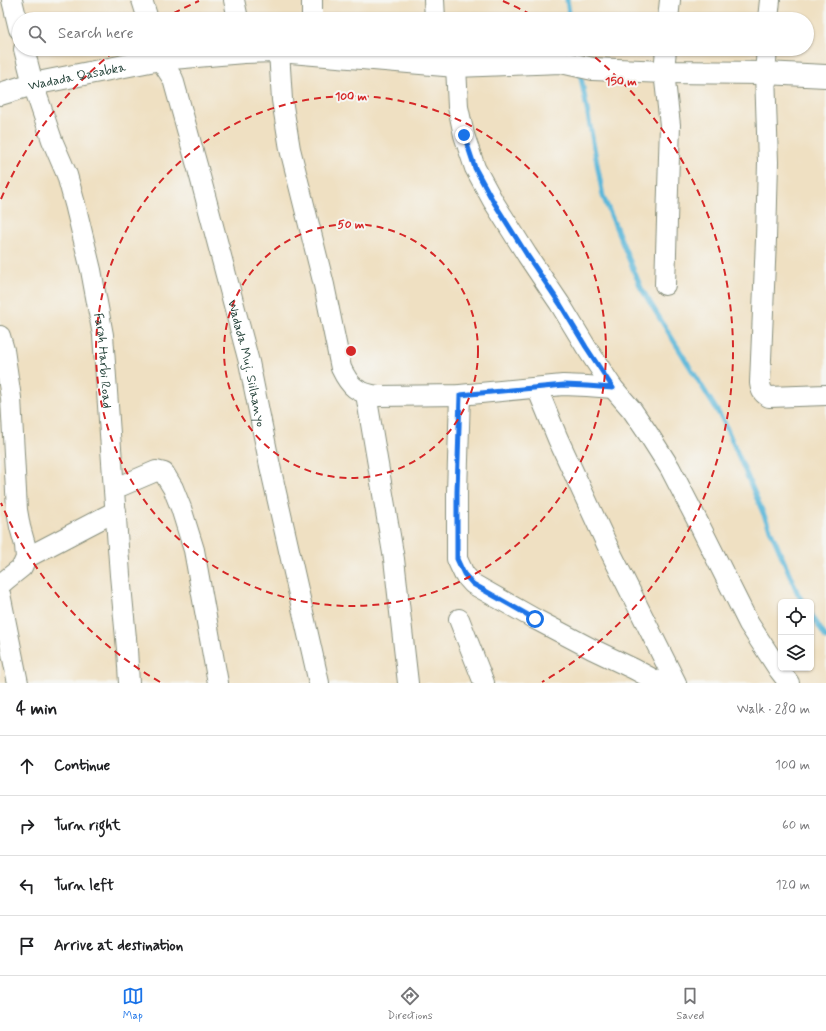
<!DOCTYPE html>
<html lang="en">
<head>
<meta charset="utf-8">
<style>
  :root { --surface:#fff; --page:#f2f2f2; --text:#202124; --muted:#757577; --line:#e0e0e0; --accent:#1a73e8 }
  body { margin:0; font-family:Mynerve,sans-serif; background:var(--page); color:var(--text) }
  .controls { position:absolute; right:12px; bottom:12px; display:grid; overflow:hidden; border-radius:6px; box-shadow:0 1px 3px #0004 }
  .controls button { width:36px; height:36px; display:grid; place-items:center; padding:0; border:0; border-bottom:1px solid var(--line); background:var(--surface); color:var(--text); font:20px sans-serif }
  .stop { position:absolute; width:12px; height:12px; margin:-9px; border:3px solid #1a73e8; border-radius:50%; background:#fff }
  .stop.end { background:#1a73e8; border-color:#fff; box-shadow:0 1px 4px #0008 }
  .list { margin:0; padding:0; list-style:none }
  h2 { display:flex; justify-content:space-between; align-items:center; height:52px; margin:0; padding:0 16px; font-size:17px }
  h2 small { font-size:13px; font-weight:400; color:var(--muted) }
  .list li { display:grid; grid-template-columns:26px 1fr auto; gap:12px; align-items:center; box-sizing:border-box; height:60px; padding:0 16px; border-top:1px solid var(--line) }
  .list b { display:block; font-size:15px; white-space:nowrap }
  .list em { font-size:13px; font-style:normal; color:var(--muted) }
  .icon { flex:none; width:22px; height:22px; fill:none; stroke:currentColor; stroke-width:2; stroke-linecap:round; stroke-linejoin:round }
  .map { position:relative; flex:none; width:826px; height:683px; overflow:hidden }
  .search { position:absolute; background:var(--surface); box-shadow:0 1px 3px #0004; left:12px; right:12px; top:12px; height:44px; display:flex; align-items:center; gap:10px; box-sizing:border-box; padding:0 14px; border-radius:22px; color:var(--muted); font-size:15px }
  .sheet { height:292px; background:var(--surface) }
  nav { display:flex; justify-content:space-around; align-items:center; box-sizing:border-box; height:56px; border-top:1px solid var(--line); background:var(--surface); font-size:11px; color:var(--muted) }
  nav a { display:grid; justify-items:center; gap:2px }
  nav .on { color:var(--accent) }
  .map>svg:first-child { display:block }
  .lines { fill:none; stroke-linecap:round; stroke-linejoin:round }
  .stream { stroke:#5bb7d9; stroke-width:5 }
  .street-casing { stroke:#878e7b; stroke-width:22 }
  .secondary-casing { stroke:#878e7b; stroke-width:24 }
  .street { stroke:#fff; stroke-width:20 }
  .secondary { stroke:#fff; stroke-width:22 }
  .route { stroke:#1a73e8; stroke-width:5 }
  .ring { fill:none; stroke:#d62828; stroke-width:2; stroke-dasharray:7 5 }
  .labels { text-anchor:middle; stroke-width:4; stroke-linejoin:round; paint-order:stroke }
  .street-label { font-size:13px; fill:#1f3d34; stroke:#f6f6f2 }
  .centre { fill:#d62828; stroke:#f6f6f2; stroke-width:2 }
  .ring-label { font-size:12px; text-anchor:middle; font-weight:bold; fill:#d62828; stroke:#f6f6f2; stroke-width:4; stroke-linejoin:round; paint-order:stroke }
</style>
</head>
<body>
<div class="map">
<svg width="826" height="683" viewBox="0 0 826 683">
  <rect width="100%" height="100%" fill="#f6f6f2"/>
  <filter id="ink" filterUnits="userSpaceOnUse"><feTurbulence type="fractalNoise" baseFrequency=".025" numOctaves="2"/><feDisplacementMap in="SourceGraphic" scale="8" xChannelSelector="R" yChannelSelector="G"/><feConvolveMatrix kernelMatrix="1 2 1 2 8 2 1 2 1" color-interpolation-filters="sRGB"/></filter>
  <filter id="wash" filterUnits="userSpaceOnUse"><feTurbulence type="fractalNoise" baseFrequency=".012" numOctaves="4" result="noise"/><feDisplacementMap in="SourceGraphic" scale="16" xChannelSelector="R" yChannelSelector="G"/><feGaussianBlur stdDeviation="0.9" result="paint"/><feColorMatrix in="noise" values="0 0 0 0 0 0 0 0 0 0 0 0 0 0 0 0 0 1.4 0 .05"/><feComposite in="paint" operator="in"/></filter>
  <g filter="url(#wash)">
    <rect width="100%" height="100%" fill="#efe0c2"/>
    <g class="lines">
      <!-- stream -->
      <g class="stream">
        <path d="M567,0L570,19"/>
        <path d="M576,49L578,60"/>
        <path d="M580,72L603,196L641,288L724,422L798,594L803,602"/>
        <path d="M811,614L826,638"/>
      </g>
    </g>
  </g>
  <g filter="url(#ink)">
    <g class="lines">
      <!-- street casing -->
      <g class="street-casing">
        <g id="street">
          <path d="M12,0L19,29"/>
          <path d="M142,0L148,19"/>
          <path d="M234,0L238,19"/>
          <path d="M434,0L435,19"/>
          <path d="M312,19V0"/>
          <path d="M668,19L670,0"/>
          <path d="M768,19L770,0"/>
          <path id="s1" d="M24,49L33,84L52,140L67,175L75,204L91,270L103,335L120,575L127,649L129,683"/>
          <path id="s2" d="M157,49L160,59L173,79L198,169L249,362L270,466L319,683"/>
          <path d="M437,49L438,64"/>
          <path d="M767,49L765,73L768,162L766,239L760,383C761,390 762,393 769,397L826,395"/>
          <path d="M279,51L282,100L290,149L324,285L341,368C350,387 357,393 378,396L460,395L563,385L587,386L613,388"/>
          <path d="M456,66L458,107L464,135L475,168L493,201L527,255L560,304L586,347L613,388L632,410L649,435L670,468L700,526L749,624L779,670L789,683"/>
          <path d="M665,285L670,125L664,72L666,49"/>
          <path d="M0,336L4,350L11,398L17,510L20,527L25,545L26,558L22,567L7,579L0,585"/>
          <path d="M537,388L558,439L609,549L676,683"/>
          <path d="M366,394L394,559L408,683"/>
          <path d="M460,395L457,492V559L464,574L473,584L535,619L592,649L634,669L660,683"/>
          <path d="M114,489L156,471L164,473L173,488L181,508L194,550L218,683"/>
          <path d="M26,558L116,511"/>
          <path d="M0,594L18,683"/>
          <path d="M459,619L484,683"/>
        </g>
      </g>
      <!-- secondary casing -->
      <g class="secondary-casing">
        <g id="secondary">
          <path id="s3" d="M0,94L33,84L160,59L244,52L279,51L456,66L561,62L593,69L664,72L765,73L826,76"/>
        </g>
      </g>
      <!-- street -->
      <use href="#street" class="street"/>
      <!-- secondary -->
      <use href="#secondary" class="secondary"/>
    </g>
  </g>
  <g class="lines" filter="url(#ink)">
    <!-- route -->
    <path class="route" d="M464,135L475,168L493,201L527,255L560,304L586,347L613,388L587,386L564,385L460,395L457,492V559L464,574L473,584L535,619"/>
  </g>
  <!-- distance rings -->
  <g class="ring">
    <circle cx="351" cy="351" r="127"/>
    <circle cx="351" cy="351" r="255"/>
    <path d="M160 682A382 382 0 0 1 1 503M1 199A382 382 0 0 1 116 50M163 19A382 382 0 0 1 199 1M503 1A382 382 0 0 1 539 19M586 50A382 382 0 0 1 542 682"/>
  </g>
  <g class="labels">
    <!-- street labels -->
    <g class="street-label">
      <text dy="5" stroke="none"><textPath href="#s3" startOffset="79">Wadada Qasabka</textPath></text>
      <text dy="5" stroke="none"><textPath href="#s1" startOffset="323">Farah Harbi Road</textPath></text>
      <text dy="5" stroke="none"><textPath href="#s2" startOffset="328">Wadada Muj. Siilaanyo</textPath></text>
    </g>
  </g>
  <circle cx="351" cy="351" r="6" class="centre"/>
  <g class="ring-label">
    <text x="621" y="85">150 m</text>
    <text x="351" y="100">100 m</text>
    <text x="351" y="228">50 m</text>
  </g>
</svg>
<div class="controls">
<button><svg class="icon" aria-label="locate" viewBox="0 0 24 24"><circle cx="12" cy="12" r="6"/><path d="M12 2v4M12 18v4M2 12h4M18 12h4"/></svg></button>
<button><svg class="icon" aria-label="layers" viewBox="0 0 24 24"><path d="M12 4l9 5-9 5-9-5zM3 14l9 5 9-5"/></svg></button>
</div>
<div class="stop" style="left:535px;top:619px"></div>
<div class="stop end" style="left:464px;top:135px"></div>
<div class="search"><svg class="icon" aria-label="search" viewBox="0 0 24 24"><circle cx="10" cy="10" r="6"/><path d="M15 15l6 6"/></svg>Search here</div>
</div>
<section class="sheet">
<h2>4 min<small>Walk · 280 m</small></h2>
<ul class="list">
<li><svg class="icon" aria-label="ahead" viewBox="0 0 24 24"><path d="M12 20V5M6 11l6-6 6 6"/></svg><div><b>Continue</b></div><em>100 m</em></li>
<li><svg class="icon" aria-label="right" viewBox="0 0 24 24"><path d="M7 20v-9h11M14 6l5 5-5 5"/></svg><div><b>Turn right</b></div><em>60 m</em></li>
<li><svg class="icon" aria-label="left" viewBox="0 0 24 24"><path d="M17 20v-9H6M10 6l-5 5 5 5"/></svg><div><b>Turn left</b></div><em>120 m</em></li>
<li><svg class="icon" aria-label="arrive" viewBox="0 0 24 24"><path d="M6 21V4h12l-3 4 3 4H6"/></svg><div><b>Arrive at destination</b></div></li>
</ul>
</section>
<nav>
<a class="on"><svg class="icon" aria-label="map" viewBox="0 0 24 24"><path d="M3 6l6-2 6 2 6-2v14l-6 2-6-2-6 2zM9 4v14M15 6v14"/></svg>Map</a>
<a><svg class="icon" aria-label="directions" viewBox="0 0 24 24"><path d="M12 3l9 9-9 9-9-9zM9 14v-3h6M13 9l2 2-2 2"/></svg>Directions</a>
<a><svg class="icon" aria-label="saved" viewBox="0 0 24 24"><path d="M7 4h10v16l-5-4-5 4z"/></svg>Saved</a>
</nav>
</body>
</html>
